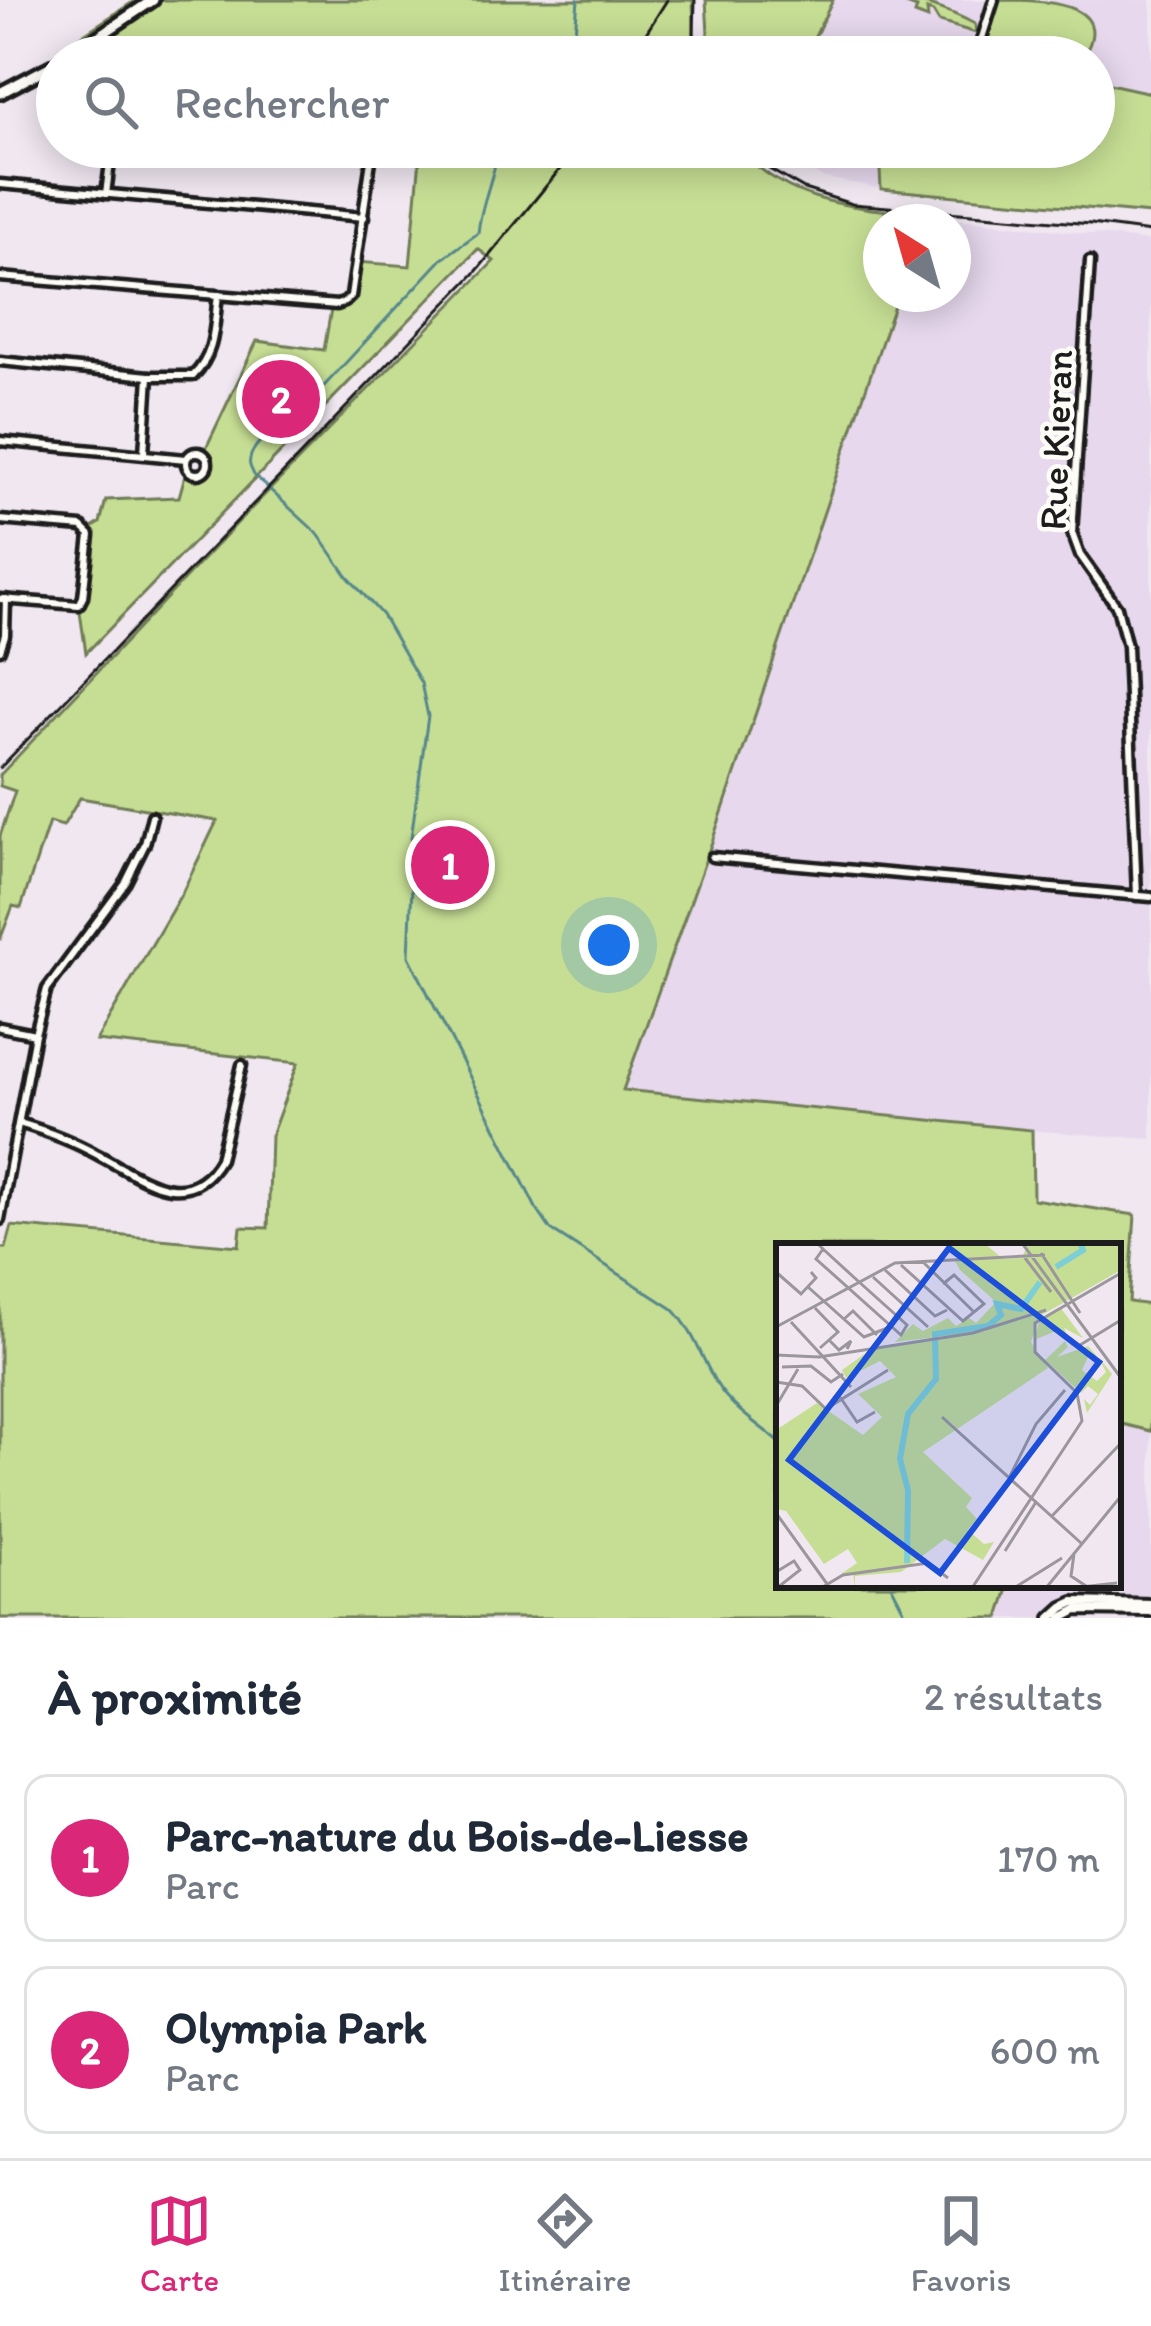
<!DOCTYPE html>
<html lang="fr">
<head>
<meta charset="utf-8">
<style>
  :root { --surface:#fff; --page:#f6f6f7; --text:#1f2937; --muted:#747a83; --line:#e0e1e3; --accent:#db2777 }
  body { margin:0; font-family:Itim,sans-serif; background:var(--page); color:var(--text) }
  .compass { position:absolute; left:863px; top:204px; width:108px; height:108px; border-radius:50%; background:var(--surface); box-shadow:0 6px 30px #0003; rotate:323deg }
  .you { position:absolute; left:609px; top:945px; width:42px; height:42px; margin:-30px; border:9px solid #fff; border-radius:50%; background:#1a73e8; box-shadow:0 0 0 18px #1a73e833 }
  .badge { display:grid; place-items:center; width:78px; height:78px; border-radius:50%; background:var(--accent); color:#fff; font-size:39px; font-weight:700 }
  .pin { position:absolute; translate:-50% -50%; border:6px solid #fff; box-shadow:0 3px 12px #0006 }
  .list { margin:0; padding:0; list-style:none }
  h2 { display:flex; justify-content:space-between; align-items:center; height:156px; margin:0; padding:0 48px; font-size:51px }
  h2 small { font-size:39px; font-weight:400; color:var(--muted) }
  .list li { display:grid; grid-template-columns:78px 1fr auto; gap:36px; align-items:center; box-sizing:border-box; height:168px; margin:0 24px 24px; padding:0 24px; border:3px solid var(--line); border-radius:24px }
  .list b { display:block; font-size:45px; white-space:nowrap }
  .list p { margin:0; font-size:39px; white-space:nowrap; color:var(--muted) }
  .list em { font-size:39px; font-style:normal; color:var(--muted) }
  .icon { flex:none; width:66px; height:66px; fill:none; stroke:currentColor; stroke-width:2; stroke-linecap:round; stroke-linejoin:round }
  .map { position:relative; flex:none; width:1151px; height:1618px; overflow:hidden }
  .search { position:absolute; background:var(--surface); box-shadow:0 6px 30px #0003; left:36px; right:36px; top:36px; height:132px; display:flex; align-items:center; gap:30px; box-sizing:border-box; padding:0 42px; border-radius:66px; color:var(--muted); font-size:45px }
  .sheet { height:540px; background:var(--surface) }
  nav { display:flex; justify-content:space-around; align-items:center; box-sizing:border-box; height:168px; border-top:3px solid var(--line); background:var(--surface); font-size:33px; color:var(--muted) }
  nav a { display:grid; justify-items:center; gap:6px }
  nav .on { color:var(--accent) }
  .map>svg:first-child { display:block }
  .built { fill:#e7d8ed }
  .green { fill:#c6de94; stroke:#717d58; stroke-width:3 }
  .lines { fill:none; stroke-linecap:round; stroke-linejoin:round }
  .stream { stroke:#57878b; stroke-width:3 }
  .minor-casing { stroke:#1c1c1c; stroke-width:15 }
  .tertiary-casing { stroke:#1c1c1c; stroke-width:16 }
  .secondary-casing { stroke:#1c1c1c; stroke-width:18 }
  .minor { stroke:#fdfcf7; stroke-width:6 }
  .tertiary { stroke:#fdfcf7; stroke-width:8 }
  .secondary { stroke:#fdfcf7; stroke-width:9 }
  .tram { stroke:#1c1c1c; stroke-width:3 }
  .labels { text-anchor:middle; stroke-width:9; stroke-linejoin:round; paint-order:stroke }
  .street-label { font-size:39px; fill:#1c1c1c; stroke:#fdfcf7 }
  .inset-river { fill:none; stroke:#7ecfd5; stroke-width:6 }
  .inset-road { fill:none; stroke:#9b969c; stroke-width:3 }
  .view { fill:#1d4ed8; fill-opacity:0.15; stroke:#1d4ed8; stroke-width:6 }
  .inset-edge { fill:none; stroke:#1c1c1c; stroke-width:6 }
</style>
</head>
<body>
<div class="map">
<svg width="1151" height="1618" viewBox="0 0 1151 1618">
  <rect width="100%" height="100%" fill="#f0e7f1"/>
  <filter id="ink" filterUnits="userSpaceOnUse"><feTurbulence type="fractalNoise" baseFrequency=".00833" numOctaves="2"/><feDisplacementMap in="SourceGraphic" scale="24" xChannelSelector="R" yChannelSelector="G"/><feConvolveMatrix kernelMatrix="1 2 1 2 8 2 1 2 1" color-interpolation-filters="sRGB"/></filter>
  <g filter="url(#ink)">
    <!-- built -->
    <g class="built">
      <path d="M833,0H986L976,33L989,38L983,57H805Z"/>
      <path d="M1027,0H1151V99L1123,109L1094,102V57H1065Z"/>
      <path d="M772,147H903L888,190L821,177Z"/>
      <path d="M925,215L1151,241V1139L971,1126L623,1090L898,294H953V222H923Z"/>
      <path d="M1118,1424L1151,1431V1618H999L1008,1585H1118Z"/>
    </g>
    <!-- green -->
    <g class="green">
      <path d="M136,0H693L695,57H105L84,46L78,38Z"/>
      <path d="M706,0H833L805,57H715L708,33Z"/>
      <path d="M895,0C923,0 950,11 975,24L976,33L939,22L933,12L927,10L928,19L915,14L917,8Z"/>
      <path d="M999,0C1038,0 1119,0 1083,57H983Z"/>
      <path d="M1110,84L1151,93V214L881,189L880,170L870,150L871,147H1094V137L1102,130Z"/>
      <path d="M421,147H738C787,205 855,207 925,215L923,222H881V294H898L713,839L623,1090L1032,1130L1033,1199L1135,1215L1129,1302L1151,1305V1431L1118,1423V1246H779V1585H1009L999,1618H0V1248H6L12,1226L239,1246L241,1227L268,1228L271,1136L298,1063L96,1041L183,891L217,821L80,798L63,826L49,822L21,908L13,906L0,940V836L15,791L0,786V775L243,517L494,261L478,249L86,653L79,605L83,597L87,531L100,523L106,500L179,497L187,468L197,474L208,467L206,455L193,452L206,448L257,341L324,350L332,304L337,305L352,294L356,262L410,266Z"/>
    </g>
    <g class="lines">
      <!-- stream -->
      <g class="stream">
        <path d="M563,57L575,32L578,0"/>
        <path d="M498,147C495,178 481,200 478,233L442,259L313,398C296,411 258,437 251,455C248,465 250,466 254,475L318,534L348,577L382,615L421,683L428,716L411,838L413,860L409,956L536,1208L551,1230L673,1309C694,1331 701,1357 716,1383C730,1407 758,1424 779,1442"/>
        <path d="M891,1585L908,1618"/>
      </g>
      <!-- minor casing -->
      <g class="minor-casing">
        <g id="minor">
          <path d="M981,41L994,0"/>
          <path d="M0,184L364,217"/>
          <path d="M106,194L112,147"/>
          <path d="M1090,261L1072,533L1080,555L1117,607L1127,646L1137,896"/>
          <path d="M0,277L337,305L345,302L351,296L373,147"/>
          <path d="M0,361L149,376H193C216,354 214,324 218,295"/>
          <path d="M0,441L186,459"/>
          <circle cx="197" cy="463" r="11"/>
          <path d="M144,453L149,376"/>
          <path d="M0,520L82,527L90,535L83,597L79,605L0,599"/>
          <path d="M0,650L5,635L6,599"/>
          <path d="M712,857L1151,897"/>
          <path d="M0,1027L35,1034"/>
          <path d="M19,1123C46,1131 73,1141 98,1155C139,1176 187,1216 220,1159L242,1065"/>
          <path d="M0,1220L35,1034L47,989L126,882L145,844L152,816"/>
        </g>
      </g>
      <!-- tertiary casing -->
      <g class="tertiary-casing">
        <g id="tertiary">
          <path d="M1051,1618L1063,1607L1074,1602L1151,1604"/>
          <path d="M1062,1618L1077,1610L1151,1611"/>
        </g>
      </g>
      <!-- secondary casing -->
      <g class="secondary-casing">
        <g id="secondary">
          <path d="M68,57L153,0"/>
          <path d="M0,93L57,63"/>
        </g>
      </g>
      <!-- minor -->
      <use href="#minor" class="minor"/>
      <!-- tertiary -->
      <use href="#tertiary" class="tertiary"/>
      <!-- secondary -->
      <use href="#secondary" class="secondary"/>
      <!-- tram -->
      <g class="tram">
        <path d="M695,0L694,33L698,57"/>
        <path d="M631,57L667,0"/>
        <path d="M745,147L769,169L804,189L852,204L1091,224L1151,232"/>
        <path d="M0,768L476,272L578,147"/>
      </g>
    </g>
  </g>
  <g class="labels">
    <!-- street labels -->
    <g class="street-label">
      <text transform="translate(1055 440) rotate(-88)" y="14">Rue Kieran</text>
    </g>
  </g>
  <!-- overview -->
  <g transform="translate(776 1243)">
    <rect width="345" height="345" fill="#f0e7f1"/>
    <path d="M171,0H208L227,16L246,15L252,0H345V27L264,73L255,99L272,125L147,209L196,255L190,264L201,276L192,287L208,301L218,299L207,317L169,296L125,329L79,333V345L77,330L65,331L81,320L72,306L48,321L10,268L0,266V187L41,160L87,192L106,174L82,151L120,134L104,118L70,135L66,127L94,107L211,88L119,99L137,81L147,88L172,75L180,83L193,75L200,80L220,59L184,27L179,18L189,17ZM284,64L307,95L288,85L297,106L285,86L258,97L264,76ZM289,98L292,104L281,114L312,103L321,113L313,112L306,127L321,138L330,129L323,115L336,131L311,170L308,156L314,162L322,151L312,143L305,150L269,117Z" fill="#c6de94"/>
    <path class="inset-river" d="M280,24L307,7L304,0M131,320L132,247L124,216L132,171L160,136L159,91L212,83L225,72L221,61L245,66L264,39"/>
    <path class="inset-road" d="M246,0L345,135M42,1L47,6L82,38L131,82L125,92L40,16L47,6M265,10L304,70M249,15L275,49M146,18L199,70M125,22L187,78L208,61L178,32L167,41M109,27L159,73L171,67M0,29L25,51L40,35L35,29M97,34L152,84M32,44L88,94L114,84M39,65L62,89L44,105M68,76L77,68L101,92M15,79L75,144M0,84L119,20L269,12M54,98L63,107L75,98L71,106M304,102L345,77M0,112L43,114L197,90L270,67M6,124L35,123L55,139L67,131M0,139L26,143L50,166L112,127M64,154L81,179L99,169M0,163L22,126M166,174L305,300M233,235L260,181L289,147M0,270L54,345M276,273L345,200M229,308L260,259M298,311L295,333L310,343M0,329L18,318L24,327L1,345M305,344L341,340M45,345L67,332L152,320L172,335M196,345L306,178L301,150L259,109V80L345,30M238,345L286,315M270,345L345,253"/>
    <path class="view" d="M173,5L323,119L164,330L13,217Z"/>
    <rect width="345" height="345" class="inset-edge"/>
  </g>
</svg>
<svg class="compass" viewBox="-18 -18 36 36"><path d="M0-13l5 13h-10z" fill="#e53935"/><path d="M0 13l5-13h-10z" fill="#747a83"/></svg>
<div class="you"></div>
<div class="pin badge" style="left:450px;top:865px">1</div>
<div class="pin badge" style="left:281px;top:399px">2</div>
<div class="search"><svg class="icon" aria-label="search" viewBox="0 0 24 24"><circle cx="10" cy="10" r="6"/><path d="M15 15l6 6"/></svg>Rechercher</div>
</div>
<section class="sheet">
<h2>À proximité<small>2 résultats</small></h2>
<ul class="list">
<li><span class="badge">1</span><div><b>Parc-nature du Bois-de-Liesse</b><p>Parc</p></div><em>170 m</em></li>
<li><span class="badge">2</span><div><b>Olympia Park</b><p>Parc</p></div><em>600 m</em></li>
</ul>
</section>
<nav>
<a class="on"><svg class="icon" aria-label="map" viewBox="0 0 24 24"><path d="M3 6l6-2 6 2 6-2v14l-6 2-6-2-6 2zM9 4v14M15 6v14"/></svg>Carte</a>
<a><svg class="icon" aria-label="directions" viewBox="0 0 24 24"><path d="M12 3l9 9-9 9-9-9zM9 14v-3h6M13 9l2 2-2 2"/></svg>Itinéraire</a>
<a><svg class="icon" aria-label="saved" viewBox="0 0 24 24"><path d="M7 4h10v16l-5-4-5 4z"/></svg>Favoris</a>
</nav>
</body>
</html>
